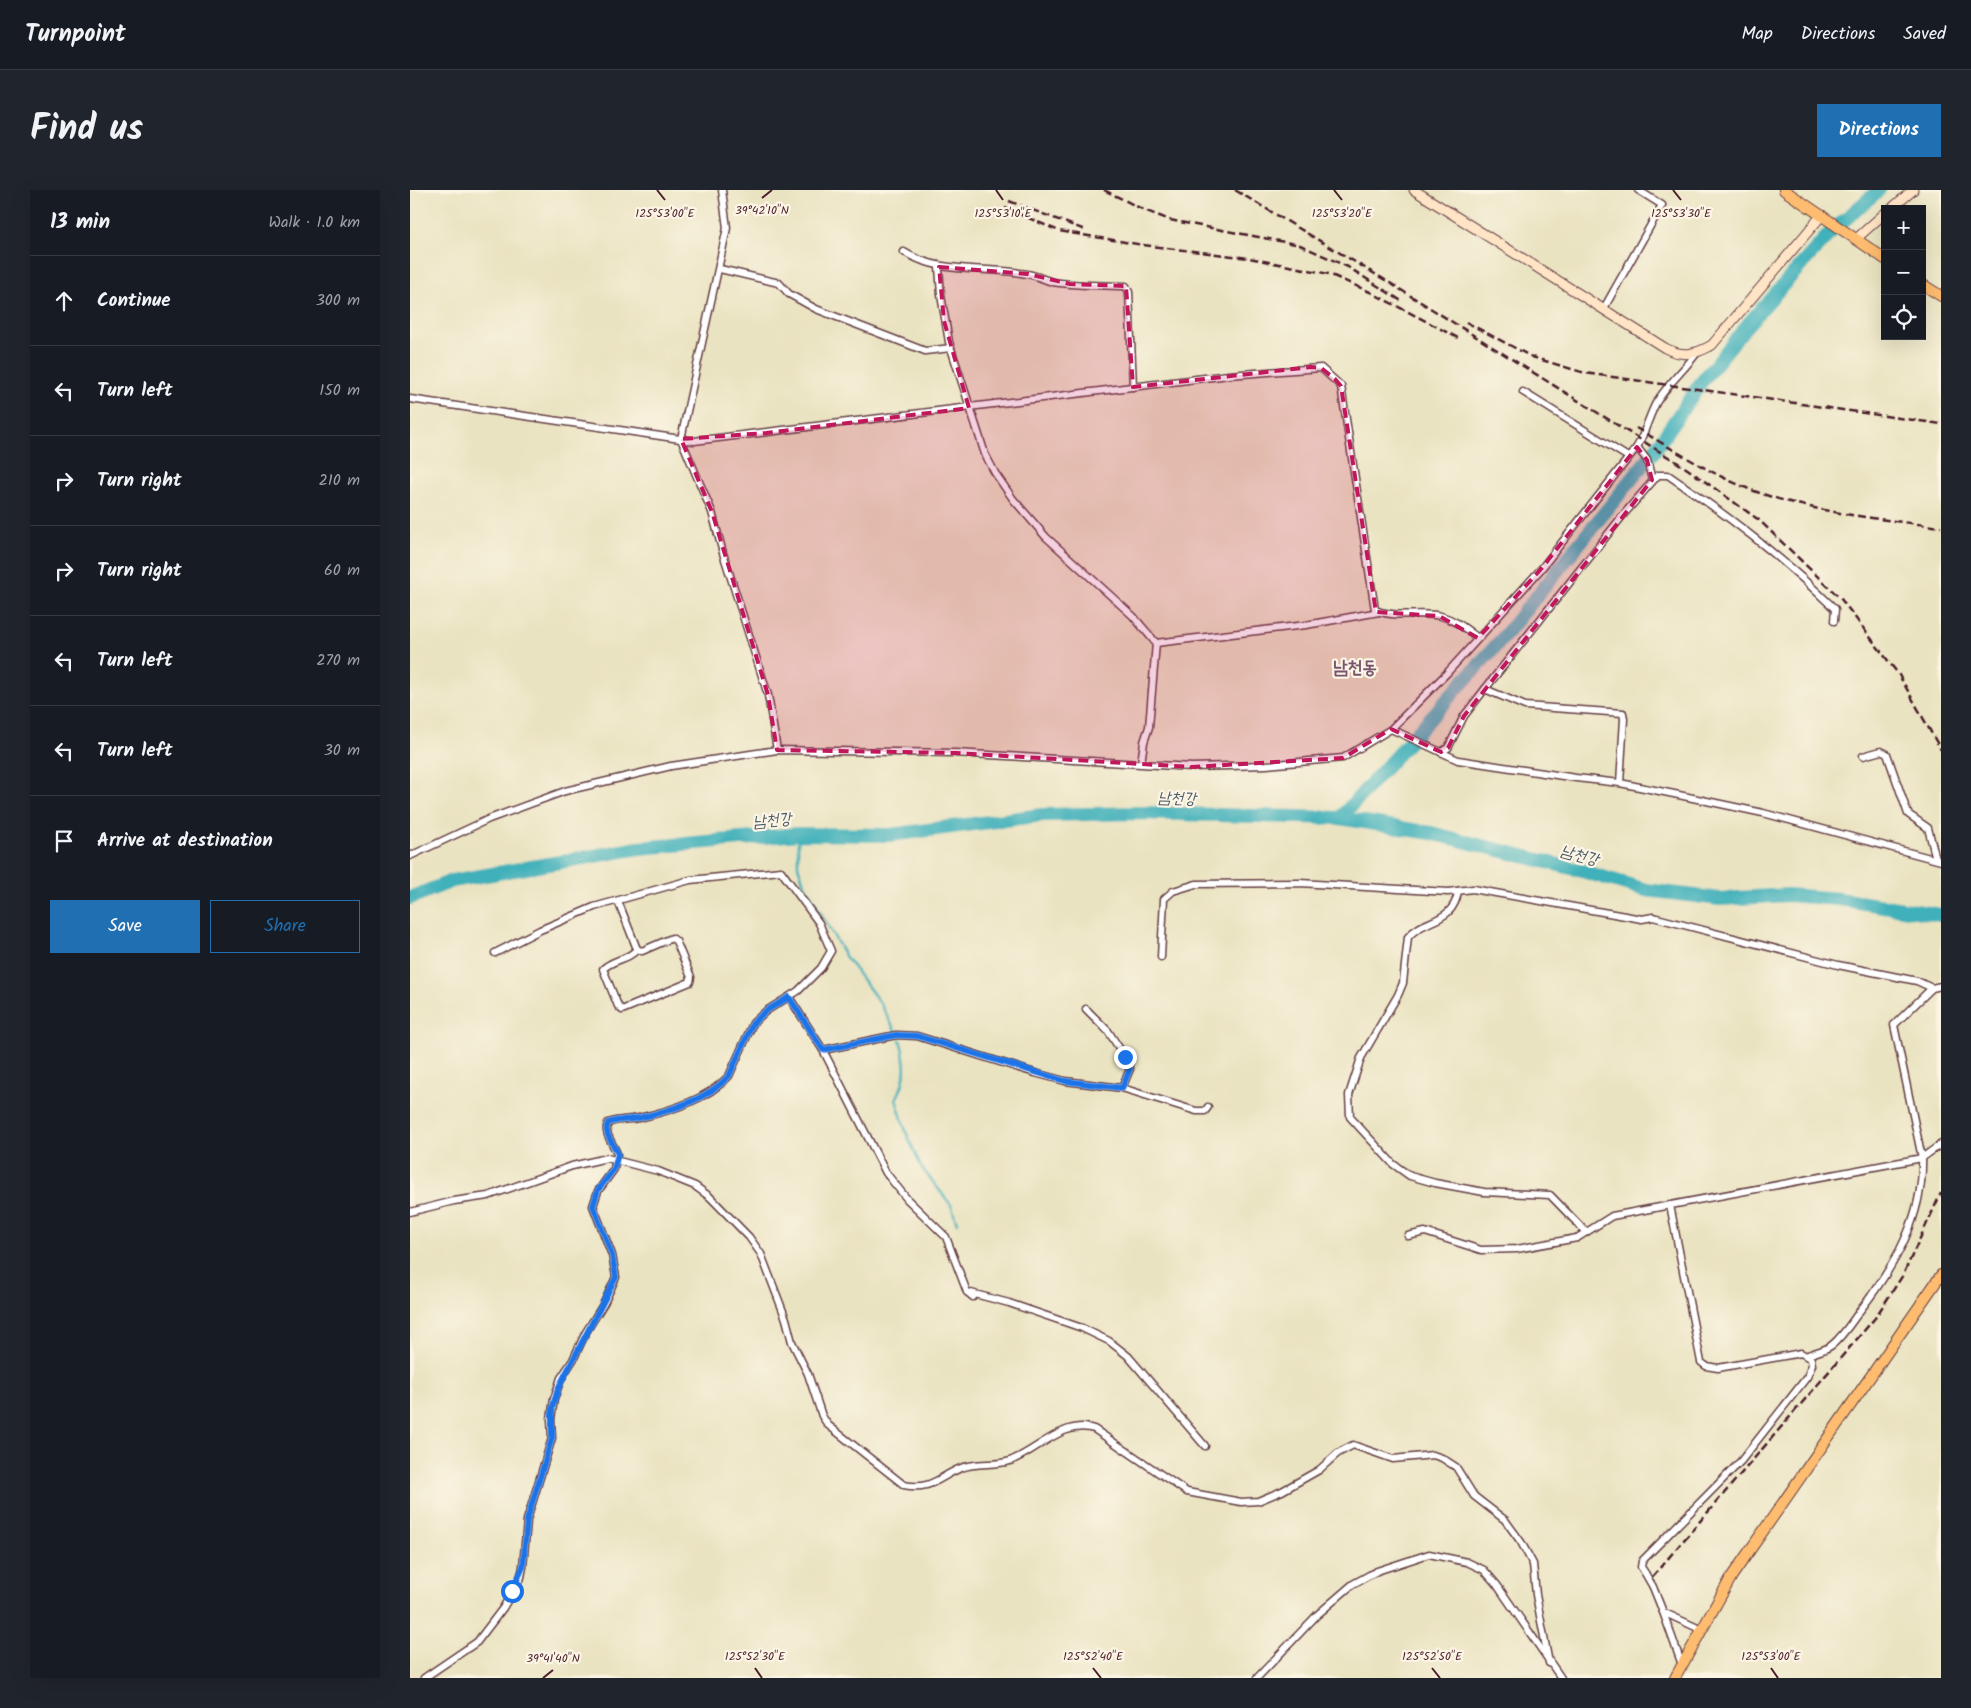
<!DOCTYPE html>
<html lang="en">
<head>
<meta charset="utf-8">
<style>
  :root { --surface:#171b24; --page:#20242c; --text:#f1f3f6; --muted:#9ea1a6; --line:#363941; --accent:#1f6fb2 }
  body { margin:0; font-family:Kalam,"Poor Story",sans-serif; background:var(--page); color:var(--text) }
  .controls { position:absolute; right:15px; top:15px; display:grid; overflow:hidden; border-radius:0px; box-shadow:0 5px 20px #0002 }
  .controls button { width:45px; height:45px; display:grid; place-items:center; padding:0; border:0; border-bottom:1px solid var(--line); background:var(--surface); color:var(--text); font:25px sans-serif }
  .stop { position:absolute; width:15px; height:15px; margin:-11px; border:4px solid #1a73e8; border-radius:50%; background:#fff }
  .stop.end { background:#1a73e8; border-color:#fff; box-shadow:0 1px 5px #0008 }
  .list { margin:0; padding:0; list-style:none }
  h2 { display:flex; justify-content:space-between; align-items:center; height:65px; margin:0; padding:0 20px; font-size:21px }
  h2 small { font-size:16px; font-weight:400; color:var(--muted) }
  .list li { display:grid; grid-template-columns:32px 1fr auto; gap:15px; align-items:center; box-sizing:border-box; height:90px; padding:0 20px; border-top:1px solid var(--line) }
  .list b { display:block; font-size:19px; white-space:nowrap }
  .list em { font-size:16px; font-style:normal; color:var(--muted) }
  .actions { display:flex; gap:10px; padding:15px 20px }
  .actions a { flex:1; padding:11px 0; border:1px solid var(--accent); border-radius:0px; text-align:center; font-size:18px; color:var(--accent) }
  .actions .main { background:var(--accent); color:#fff }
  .icon { flex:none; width:28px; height:28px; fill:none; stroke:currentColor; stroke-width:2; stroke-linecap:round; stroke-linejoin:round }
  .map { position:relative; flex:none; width:1531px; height:1488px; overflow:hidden; border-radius:0px }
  header { display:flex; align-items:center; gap:30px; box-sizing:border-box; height:70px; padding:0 25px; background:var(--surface); border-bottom:1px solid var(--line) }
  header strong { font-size:24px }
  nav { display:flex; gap:28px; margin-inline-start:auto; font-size:18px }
  .intro { display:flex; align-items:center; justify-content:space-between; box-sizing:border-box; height:120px; padding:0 30px }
  h1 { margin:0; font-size:35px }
  .button { padding:12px 22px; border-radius:0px; background:var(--accent); color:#fff; font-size:18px; font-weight:700 }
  main { display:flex; gap:30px; padding:0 30px }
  aside { flex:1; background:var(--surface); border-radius:0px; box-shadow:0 5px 20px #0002 }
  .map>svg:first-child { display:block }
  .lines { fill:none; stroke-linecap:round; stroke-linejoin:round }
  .stream { stroke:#40b0ba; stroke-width:2.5 }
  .river { stroke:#40b0ba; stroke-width:14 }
  .street-casing { stroke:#623c42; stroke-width:9 }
  .secondary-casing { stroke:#623c42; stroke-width:11 }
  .primary-casing { stroke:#623c42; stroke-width:12 }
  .street { stroke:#fff; stroke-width:6 }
  .secondary { stroke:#ffe4c6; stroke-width:9 }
  .primary { stroke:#febc70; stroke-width:10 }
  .rail { stroke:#4a1f2b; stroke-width:2.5; stroke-dasharray:8 4; stroke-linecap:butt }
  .street-bridge-casing { stroke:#623c42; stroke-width:9; stroke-linecap:butt }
  .street-bridge { stroke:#fff; stroke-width:6 }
  .route { stroke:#1a73e8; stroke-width:6 }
  .marked { fill:#c2185b; fill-opacity:0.2; stroke:#c2185b; stroke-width:4; stroke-dasharray:10 6; stroke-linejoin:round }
  .ticks { fill:none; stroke:#4a1f2b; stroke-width:2 }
  .labels { text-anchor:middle; stroke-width:4.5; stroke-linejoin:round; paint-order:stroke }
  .water-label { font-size:16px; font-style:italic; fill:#465964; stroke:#fcf5e5 }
  .quarter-label { font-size:18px; font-weight:bold; fill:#78556d; stroke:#fcf5e5 }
  .ticks-label { font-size:12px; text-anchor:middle; fill:#4a1f2b; stroke:#fcf5e5; stroke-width:4.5; stroke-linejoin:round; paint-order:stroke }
</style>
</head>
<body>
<header>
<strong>Turnpoint</strong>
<nav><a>Map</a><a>Directions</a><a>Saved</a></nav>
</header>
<div class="intro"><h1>Find us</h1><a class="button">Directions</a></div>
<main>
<aside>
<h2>13 min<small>Walk · 1.0 km</small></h2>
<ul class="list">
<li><svg class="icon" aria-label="ahead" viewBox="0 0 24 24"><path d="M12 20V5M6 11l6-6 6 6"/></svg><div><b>Continue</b></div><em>300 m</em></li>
<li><svg class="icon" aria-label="left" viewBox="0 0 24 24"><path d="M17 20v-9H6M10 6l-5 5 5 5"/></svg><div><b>Turn left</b></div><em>150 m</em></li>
<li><svg class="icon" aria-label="right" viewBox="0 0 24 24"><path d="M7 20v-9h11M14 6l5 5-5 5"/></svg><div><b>Turn right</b></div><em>210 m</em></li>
<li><svg class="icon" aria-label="right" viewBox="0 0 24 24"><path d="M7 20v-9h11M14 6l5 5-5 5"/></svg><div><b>Turn right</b></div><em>60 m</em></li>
<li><svg class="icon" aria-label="left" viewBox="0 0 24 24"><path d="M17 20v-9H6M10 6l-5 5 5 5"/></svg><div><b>Turn left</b></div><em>270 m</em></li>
<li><svg class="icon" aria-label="left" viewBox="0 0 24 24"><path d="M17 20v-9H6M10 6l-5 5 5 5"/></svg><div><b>Turn left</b></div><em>30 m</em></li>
<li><svg class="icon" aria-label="arrive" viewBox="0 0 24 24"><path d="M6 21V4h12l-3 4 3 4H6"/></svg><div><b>Arrive at destination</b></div></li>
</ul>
<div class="actions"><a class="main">Save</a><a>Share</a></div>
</aside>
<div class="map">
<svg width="1531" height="1488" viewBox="0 0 1531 1488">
  <rect width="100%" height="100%" fill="#fcf5e5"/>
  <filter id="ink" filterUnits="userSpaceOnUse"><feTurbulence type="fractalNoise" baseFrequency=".02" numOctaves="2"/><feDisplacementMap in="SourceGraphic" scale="10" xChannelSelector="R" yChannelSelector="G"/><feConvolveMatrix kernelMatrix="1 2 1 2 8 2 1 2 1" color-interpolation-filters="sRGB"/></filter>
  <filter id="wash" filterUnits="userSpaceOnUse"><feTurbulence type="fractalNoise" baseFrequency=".0096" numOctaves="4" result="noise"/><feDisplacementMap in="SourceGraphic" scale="20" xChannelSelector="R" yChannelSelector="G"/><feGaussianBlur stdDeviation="1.12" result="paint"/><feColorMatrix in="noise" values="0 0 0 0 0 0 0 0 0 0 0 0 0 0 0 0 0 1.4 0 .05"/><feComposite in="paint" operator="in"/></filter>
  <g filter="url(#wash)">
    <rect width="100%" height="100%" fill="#eae3c1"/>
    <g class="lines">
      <!-- stream -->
      <g class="stream">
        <path d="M388,644V676L394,693L435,766L470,813L486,842"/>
        <path d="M490,849C496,871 498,889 486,909L496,942L511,977L541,1015L547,1033"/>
      </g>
      <!-- river -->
      <g class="river">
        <path d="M930,628L1092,449L1242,264L1290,194L1338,134L1421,42L1469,0"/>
        <path d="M0,708L42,691L229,658L388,644L480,645L632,625L731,623L930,628L1021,643L1169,680L1236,700L1310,709L1378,705L1429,709L1531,725"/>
      </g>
    </g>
  </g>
  <g filter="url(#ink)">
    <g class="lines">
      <!-- street casing -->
      <g class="street-casing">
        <g id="street">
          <path d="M312,0L317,38L271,249L302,322L313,363L358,505L367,560"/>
          <path d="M494,62C531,85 576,76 617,84C626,85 634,90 643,92C667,96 692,95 716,96L719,102L723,197"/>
          <path d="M529,77L531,105L539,152L575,264L585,283L603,309L636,347L723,426L746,453"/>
          <path d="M310,79L369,93L379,104L406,119L515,161L541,158"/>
          <path d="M1193,120L1252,15L1228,0"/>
          <path d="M1113,202L1218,267"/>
          <path d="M0,209L284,251L819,185L911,178L931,196L965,420C986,429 1011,421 1031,426C1046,430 1057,440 1068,448"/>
          <path d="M1227,257L1237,270L1242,290"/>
          <path d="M1075,499L1115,516L1213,523L1214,529L1210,593"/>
          <path d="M981,539L1048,570L1166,588L1210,593L1264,604L1353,623L1531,671"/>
          <path d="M1031,562L1038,558L1054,526L1075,499L1214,324L1248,285H1258C1321,328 1371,366 1425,419L1424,431"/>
          <path d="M1453,566L1471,561L1477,564L1498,624L1518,638L1526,669"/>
          <path d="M731,573L734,552L739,537L746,453L896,435L969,422"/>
          <path d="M0,666L79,629L155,601L261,576L367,560L545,563L782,577L856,575L933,568L981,539L1037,483L1131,379L1227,257C1235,243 1239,226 1246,213C1257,195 1273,181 1286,164"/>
          <path d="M1048,701C1044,734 1013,728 998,747L993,793L988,805L951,868L939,905L940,927L983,974L1000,986L1025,993L1074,1002L1140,1005L1176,1042"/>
          <path d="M208,711L227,759L232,761L262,748L266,751L281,787L280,792L212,820L208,816L193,779C203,769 219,770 227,759"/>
          <path d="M751,767L754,709L763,701L786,694L890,693L1038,702L1063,699L1232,729L1243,727L1428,775L1507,791L1522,798"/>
          <path d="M379,807L413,860L476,983L497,1009L536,1047L557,1102L563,1107"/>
          <path d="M676,819L698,841L719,873L720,879L712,898"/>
          <path d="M413,860L486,845L507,846L625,883L655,891L712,898L786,921H795L798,917"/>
          <path d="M0,1022L44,1011L78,1006L162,976L197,968L248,981L285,996L300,1007L339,1047L351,1064L376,1129L382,1152L398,1184L412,1226L418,1235L494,1295C521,1301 530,1286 551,1278C567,1272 585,1276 600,1271C627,1261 654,1229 684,1239L777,1302L831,1312L848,1311L872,1301L909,1280L928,1263L943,1255L983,1269L1023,1265L1032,1268L1046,1277L1064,1306L1095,1330L1111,1352L1123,1374L1126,1405L1139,1473"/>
          <path d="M998,1046L1015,1042L1071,1060L1107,1059L1167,1048L1202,1026L1512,968L1531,954"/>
          <path d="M557,1102L599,1113L672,1138L699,1151L718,1166L795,1256"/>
          <path d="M1398,1165C1406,1162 1416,1160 1422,1155C1433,1146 1441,1133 1449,1122C1484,1077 1514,1027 1512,968L1484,835L1522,798L1531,796"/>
          <path d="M1235,1383L1231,1377L1232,1371L1331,1271L1397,1187L1402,1175L1401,1169L1391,1163L1308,1178L1296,1176L1291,1172L1260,1015"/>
          <path d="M1243,1397L1253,1422"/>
          <path d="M1272,1475L1253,1422L1292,1440"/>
          <path d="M14,1488L67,1452L93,1418L111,1387L113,1377L117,1330L142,1248L141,1229L144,1209L151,1188L163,1170L176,1142L194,1113L206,1087L202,1065L183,1016L188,1001L204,979L207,964C204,954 193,944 198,933C208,929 218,930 229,928C259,921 297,910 319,886L343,833L356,821L388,801L411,778L421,761L409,733L371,681L280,690L184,717L130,740L85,763"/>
          <path d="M847,1488L907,1425L943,1394L967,1381L1019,1364L1057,1372L1074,1380L1087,1395L1151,1488"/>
        </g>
      </g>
      <!-- secondary casing -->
      <g class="secondary-casing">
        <g id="secondary">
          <path d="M1004,0L1255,158C1272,167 1285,165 1302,155L1412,25"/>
          <path d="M1481,19L1503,0"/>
          <path d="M1446,49L1475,23"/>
        </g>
      </g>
      <!-- primary casing -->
      <g class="primary-casing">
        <g id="primary">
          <path d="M1374,0L1475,69"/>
          <path d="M1512,94L1531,106"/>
          <path d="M1265,1488L1322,1386L1531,1085"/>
        </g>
      </g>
      <!-- street -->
      <use href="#street" class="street"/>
      <!-- secondary -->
      <use href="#secondary" class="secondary"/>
      <!-- primary -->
      <use href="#primary" class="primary"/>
      <!-- rail -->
      <g class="rail">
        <path d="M694,0L734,20L760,30L890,55L938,77L993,112"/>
        <path d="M825,0L980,93L1276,278L1349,330L1431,409L1489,485L1531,560"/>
        <path d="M599,11L675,40"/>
        <path d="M595,18L649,41L733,55L839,68L919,84L960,102L1050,149"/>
        <path d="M1056,132L1122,167L1175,183L1531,234"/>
        <path d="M1226,238C1265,260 1305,287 1347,302C1406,323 1470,329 1531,337"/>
        <path d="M1242,1387L1465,1128L1493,1085L1531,1003"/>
      </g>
      <!-- street-bridge casing -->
      <g class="street-bridge-casing">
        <path id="street-bridge" d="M1235,1383L1243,1397"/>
      </g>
      <!-- street-bridge -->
      <use href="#street-bridge" class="street-bridge"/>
    </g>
  </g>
  <g class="lines" filter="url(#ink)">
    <!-- route -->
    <path class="route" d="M102,1401L113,1377L117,1330L142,1248V1219L148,1199L206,1087L202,1065L183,1016L188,1000L204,979L208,964C204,954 193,944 198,933C208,929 218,930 229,928C259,921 297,910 319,886L343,833L356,821L379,807L413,860L486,845L507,846L655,891L712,898L720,879L715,867"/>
  </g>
  <!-- marked area -->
  <path class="marked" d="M529,77L618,84L660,94L716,96L723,197L901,177L911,178L925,189L931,196L966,422L1029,426L1068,448L1131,379L1227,257L1237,270L1242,290L1054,526L1038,558L1031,562L981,539L933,568L782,577L545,563L367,560L358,505L302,322L271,249L356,243L559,218L534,131Z"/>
  <!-- ticks -->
  <path class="ticks" d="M247,0L255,10M586,0L593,10M924,0L932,10M1263,0L1271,10M352,8L362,0M345,1478L352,1488M683,1478L691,1488M1022,1478L1030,1488M1361,1478L1368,1488M133,1488L143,1480"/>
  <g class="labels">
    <!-- water labels -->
    <g class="water-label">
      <text transform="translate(767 607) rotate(2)" y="6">남천강</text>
      <text transform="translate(362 629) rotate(-5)" y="6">남천강</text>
      <text transform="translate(1170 664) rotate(15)" y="6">남천강</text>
    </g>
    <!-- quarter labels -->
    <g class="quarter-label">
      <text x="945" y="483">남천동</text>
    </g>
  </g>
  <g class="ticks-label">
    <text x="352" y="24">39°42'10"N</text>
    <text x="255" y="27">125°53'00"E</text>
    <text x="593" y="27">125°53'10"E</text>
    <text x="932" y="27">125°53'20"E</text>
    <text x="1271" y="27">125°53'30"E</text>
    <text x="345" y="1470">125°52'30"E</text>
    <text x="683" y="1470">125°52'40"E</text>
    <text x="1022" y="1470">125°52'50"E</text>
    <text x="1361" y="1470">125°53'00"E</text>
    <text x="143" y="1472">39°41'40"N</text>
  </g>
</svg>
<div class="controls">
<button>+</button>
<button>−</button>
<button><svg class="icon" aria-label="locate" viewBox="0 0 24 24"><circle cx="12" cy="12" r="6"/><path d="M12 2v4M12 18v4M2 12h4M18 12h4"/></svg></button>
</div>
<div class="stop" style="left:102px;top:1401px"></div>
<div class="stop end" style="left:715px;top:867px"></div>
</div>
</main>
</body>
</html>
